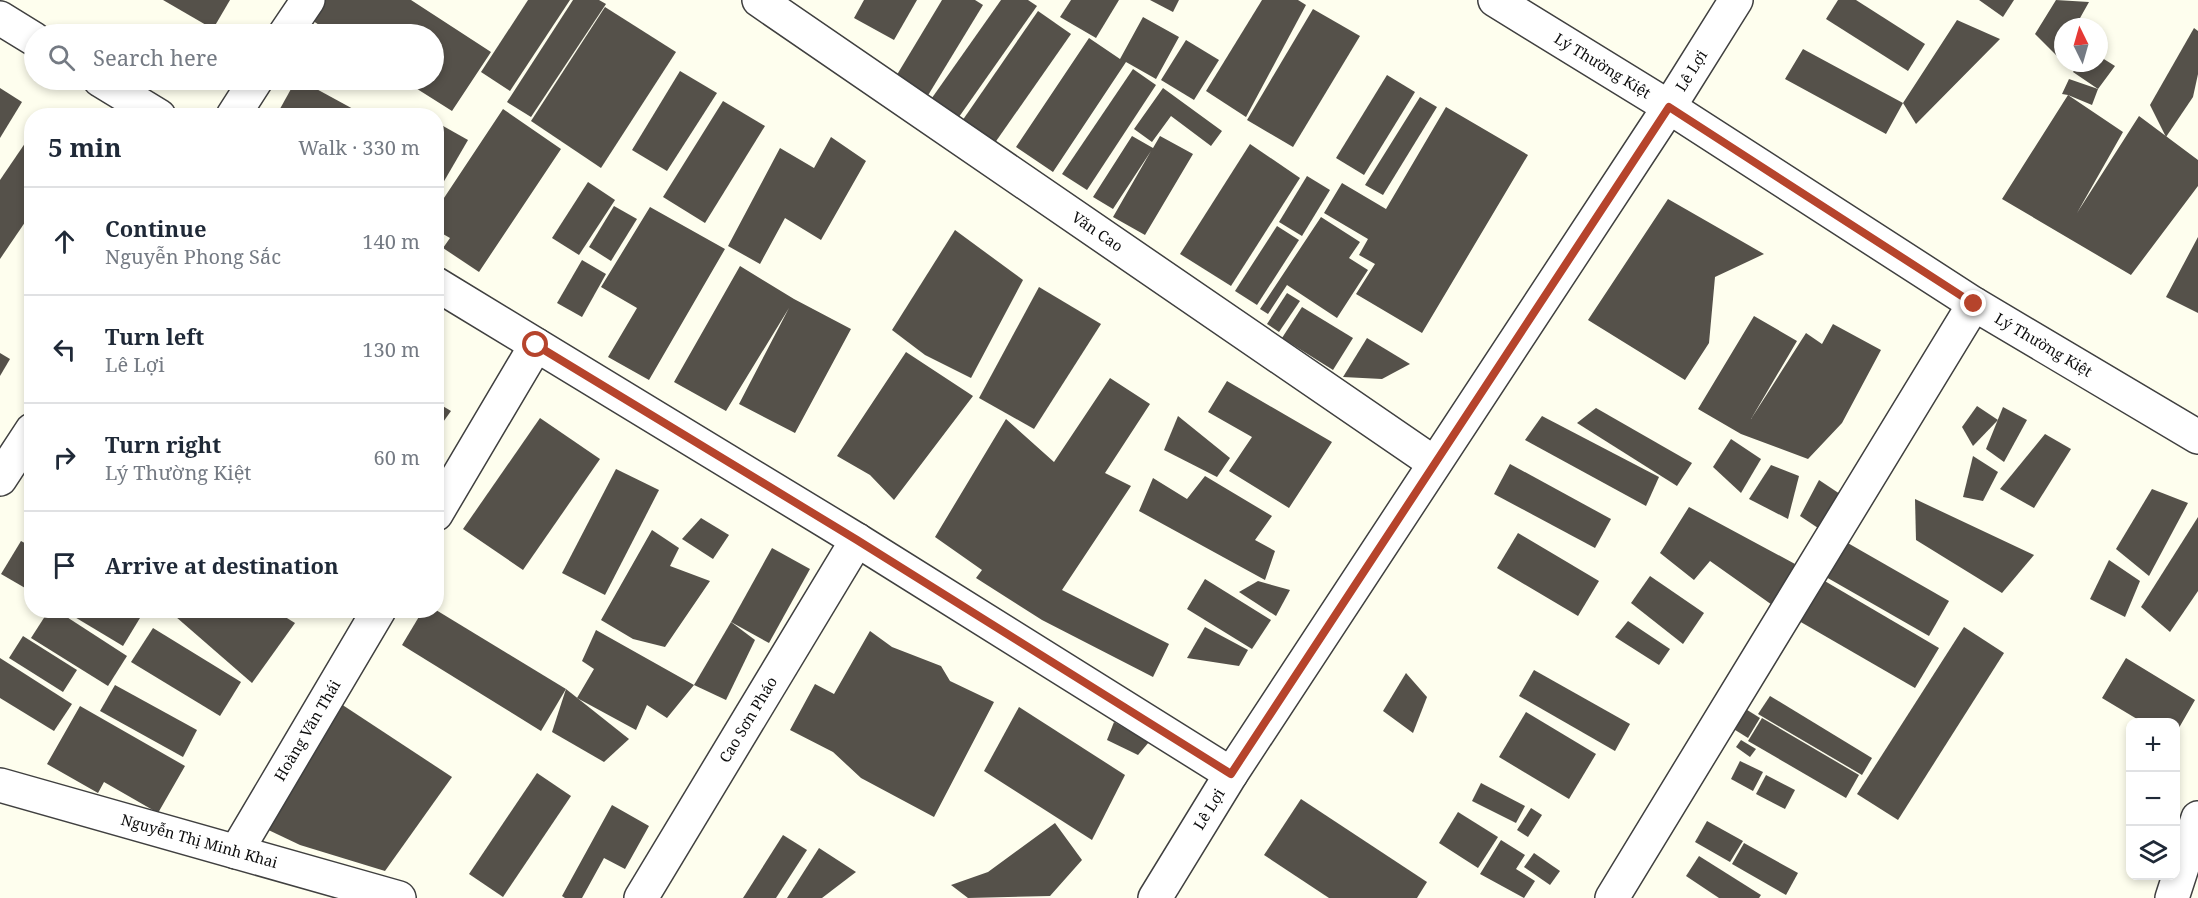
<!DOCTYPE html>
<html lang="en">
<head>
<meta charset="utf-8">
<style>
  :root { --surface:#fff; --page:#f2f2f3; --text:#1f2937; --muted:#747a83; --line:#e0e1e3 }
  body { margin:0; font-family:"Noto Serif",serif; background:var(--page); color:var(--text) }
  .controls { position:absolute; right:18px; bottom:18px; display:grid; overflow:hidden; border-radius:12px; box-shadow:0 3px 9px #0003 }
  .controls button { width:54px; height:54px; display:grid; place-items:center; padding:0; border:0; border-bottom:2px solid var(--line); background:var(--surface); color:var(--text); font:30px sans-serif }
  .compass { position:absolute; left:2054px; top:18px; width:54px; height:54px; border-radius:50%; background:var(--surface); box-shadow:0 3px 9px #0003; rotate:355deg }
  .stop { position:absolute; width:18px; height:18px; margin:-14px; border:4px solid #b6442c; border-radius:50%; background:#fff }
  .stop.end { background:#b6442c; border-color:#fff; box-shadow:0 2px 6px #0008 }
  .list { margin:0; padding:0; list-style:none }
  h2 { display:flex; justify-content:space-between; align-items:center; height:78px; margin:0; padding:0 24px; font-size:26px }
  h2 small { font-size:20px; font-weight:400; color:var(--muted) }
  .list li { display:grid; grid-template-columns:39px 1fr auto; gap:18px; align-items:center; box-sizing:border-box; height:108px; padding:0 24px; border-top:2px solid var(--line) }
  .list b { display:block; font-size:22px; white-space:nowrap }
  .list p { margin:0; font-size:20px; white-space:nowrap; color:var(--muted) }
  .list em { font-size:20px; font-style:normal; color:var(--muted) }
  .icon { flex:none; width:33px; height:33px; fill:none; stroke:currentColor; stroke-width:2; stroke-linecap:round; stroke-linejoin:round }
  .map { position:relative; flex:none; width:2198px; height:898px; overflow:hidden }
  .search { position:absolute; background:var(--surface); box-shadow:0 3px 9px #0003; left:24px; top:24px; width:420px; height:66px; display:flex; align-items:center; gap:15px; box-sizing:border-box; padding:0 21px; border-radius:33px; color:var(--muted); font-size:22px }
  .panel { position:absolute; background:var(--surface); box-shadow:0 3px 9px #0003; left:24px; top:108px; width:420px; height:510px; border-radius:24px }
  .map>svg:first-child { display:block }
  .building { fill:#55514a }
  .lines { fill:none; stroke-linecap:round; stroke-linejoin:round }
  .minor-casing { stroke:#404040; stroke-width:36 }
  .minor { stroke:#fff; stroke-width:33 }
  .route { stroke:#b6442c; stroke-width:8 }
  .labels { text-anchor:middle; stroke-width:6; stroke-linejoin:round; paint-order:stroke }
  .street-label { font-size:15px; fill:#0d0d0d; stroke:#fff }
</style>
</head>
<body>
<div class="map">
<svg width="2198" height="898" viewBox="0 0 2198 898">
  <rect width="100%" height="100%" fill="#fefeee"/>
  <!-- building -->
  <g class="building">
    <path d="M163,0H230L213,29Z"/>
    <path d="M318,0H411L491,52L452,111L403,80H434V34H333L307,17Z"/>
    <path d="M528,0H570L510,91L481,72Z"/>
    <path d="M573,0H599L606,4L531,117L507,102Z"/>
    <path d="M864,0H917L894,40L854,18Z"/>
    <path d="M942,0H975L983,5L927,97L895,78Z"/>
    <path d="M1001,0H1028L1037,6L954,124L927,105Z"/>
    <path d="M1071,0H1119L1096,38L1060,17Z"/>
    <path d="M1150,0H1179L1173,12Z"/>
    <path d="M1262,0H1298L1306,5L1246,117L1206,91Z"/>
    <path d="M1838,0H1856L1925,44L1908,71L1826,19Z"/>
    <path d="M1979,0H2014L2003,17Z"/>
    <path d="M2056,0L2089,2L2075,27H2063V49L2058,57L2035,34Z"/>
    <path d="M605,7L676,52L601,168L531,121Z"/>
    <path d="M1313,9L1360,36L1293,147L1247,120Z"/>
    <path d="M1038,11L1071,34L992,147L960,124Z"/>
    <path d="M1143,17L1179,37L1156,79L1126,62L1053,172L1016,147L1089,38L1120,59Z"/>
    <path d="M1957,20L2000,39L1916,124L1903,103L1886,134L1785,79L1803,49L1903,103Z"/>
    <path d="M2194,28L2198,31V74L2193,97L2166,137L2150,105Z"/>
    <path d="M1186,40L1219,60L1194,100L1161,80Z"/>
    <path d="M2099,56L2115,66L2098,89L2073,72L2079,63H2099Z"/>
    <path d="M1133,69L1156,85L1087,190L1062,174Z"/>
    <path d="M680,71L717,93L667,171L632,150Z"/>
    <path d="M1387,75L1415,92L1364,175L1336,158Z"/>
    <path d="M2069,79L2098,89L2092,105L2068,95L2123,132L2077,213L2139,116L2198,160V186L2131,275L2002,199L2068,95L2062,94Z"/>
    <path d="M296,80H300L366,116H276Z"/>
    <path d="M0,88L22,102L0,138Z"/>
    <path d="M1163,88L1222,131L1211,146L1171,116L1152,142L1134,129Z"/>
    <path d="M1420,97L1437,107L1383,195L1365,185Z"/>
    <path d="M723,101L765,126L705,223L663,197Z"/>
    <path d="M1446,107L1528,155L1422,333L1356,294L1375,264L1359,255L1368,239L1324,213L1342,183L1386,209Z"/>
    <path d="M503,109L561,149L479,272L443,248L450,238L436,230V210Z"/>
    <path d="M436,122L468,140L436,195Z"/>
    <path d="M32,133V212L0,259V180Z"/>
    <path d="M1132,136L1153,148L1160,136L1193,154L1145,235L1113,217L1151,151L1113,209L1093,197Z"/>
    <path d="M831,137L866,161L821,240L785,218L760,264L728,246L780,148L814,168Z"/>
    <path d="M1250,144L1300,178L1231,286L1180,254Z"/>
    <path d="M1307,176L1330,190L1302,236L1279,222Z"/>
    <path d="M588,182L615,200L579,255L552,238Z"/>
    <path d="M1668,199L1764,254L1715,277L1709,343L1685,380L1588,320Z"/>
    <path d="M614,206L637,219L611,261L589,247Z"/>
    <path d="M650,207L725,249L649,380L608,357L637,308L601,287Z"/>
    <path d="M1321,217L1360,242L1349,258L1368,270L1337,318L1287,285L1268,314L1260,309Z"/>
    <path d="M1277,226L1299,240L1257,305L1235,291Z"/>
    <path d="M955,230L1023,280L971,378L925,355L892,330Z"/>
    <path d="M2198,237V313L2166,297Z"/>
    <path d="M582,260L606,274L582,317L557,303Z"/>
    <path d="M740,266L794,299L851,329L795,433L739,404L789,308L726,411L674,382Z"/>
    <path d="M1039,287L1101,324L1034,429L979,398Z"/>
    <path d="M1287,293L1300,301L1279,332L1267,324Z"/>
    <path d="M1302,307L1353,338L1333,370L1282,338Z"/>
    <path d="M1754,316L1797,341L1751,419L1806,333L1822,344L1833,324L1881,350L1842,423L1808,459L1741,434L1698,409Z"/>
    <path d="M1367,338L1410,364L1382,379L1343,377Z"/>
    <path d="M906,352L973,396L894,500L870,475L837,456Z"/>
    <path d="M0,353L10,359L0,376Z"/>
    <path d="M1110,378L1150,404L1105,473L1131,486L1062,590L1169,644L1153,677L1042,620L976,578L982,570L935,537L1006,419L1054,462Z"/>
    <path d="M1227,381L1332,442L1289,508L1229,471L1252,437L1208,412Z"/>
    <path d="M436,402L451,411L436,432Z"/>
    <path d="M1977,406L1998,420L1973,446L1962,427Z"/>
    <path d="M2003,407L2027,420L2004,462L1986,449Z"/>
    <path d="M1596,408L1692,463L1677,486L1577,423Z"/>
    <path d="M1178,416L1230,458L1217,477L1164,450Z"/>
    <path d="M1542,416L1659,477L1646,506L1525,440Z"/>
    <path d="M540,418L600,459L523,570L463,529Z"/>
    <path d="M2045,434L2071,449L2034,508L2000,489Z"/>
    <path d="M1731,439L1761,459L1741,493L1713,467Z"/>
    <path d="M1973,456L1998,472L1983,501L1963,497Z"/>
    <path d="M1510,464L1611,519L1595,548L1494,494Z"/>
    <path d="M1771,465L1799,476L1788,519L1749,499Z"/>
    <path d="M616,469L659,490L605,595L562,573Z"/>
    <path d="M1205,476L1272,516L1255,540L1275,551L1265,580L1139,511L1153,478L1187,499Z"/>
    <path d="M1819,480L1840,494L1821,530L1800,516Z"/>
    <path d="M2152,489L2188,503L2149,576L2116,549Z"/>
    <path d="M1915,499L2034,555L2002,593L1916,540Z"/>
    <path d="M1689,507L1795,564L1775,607L1710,561L1694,580L1660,553Z"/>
    <path d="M2198,517V591L2170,632L2141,607Z"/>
    <path d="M701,518L729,535L713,559L682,539Z"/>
    <path d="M652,530L679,548L670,566L710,581L665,647L633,639L601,620Z"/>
    <path d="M1518,533L1599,581L1578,616L1497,568Z"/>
    <path d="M21,541L32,547V592L1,574Z"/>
    <path d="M1846,542L1949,601L1929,636L1826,577Z"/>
    <path d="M772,548L810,569L769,643L731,622Z"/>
    <path d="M2109,560L2140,581L2125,617L2090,599Z"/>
    <path d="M1650,576L1704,613L1683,644L1631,603Z"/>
    <path d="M1205,579L1271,620L1252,649L1187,609Z"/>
    <path d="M1823,580L1939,648L1915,688L1799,621Z"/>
    <path d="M1258,581L1290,590L1276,616L1239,592Z"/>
    <path d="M49,610H56L127,656L108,686L31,638Z"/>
    <path d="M63,610H139L143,613L123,646Z"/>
    <path d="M168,610H274L295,623L252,683Z"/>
    <path d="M423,610H436L566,689L541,731L402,645Z"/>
    <path d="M1628,621L1670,649L1659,665L1615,637Z"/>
    <path d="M731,622L755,640L726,700L694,685Z"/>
    <path d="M1205,627L1248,650L1239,666L1187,658Z"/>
    <path d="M1964,627L2004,653L1898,820L1857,794Z"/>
    <path d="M153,628L241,682L220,716L131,662Z"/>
    <path d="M596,630L694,685L667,718L647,705L636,730L577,698L594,669L582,661Z"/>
    <path d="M870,631L892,647L941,666L950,681L994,702L934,817L861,778L833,752L790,730L815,684L834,694Z"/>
    <path d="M23,636L77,670L63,692L9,658Z"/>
    <path d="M0,658L72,704L54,731L0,698Z"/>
    <path d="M2126,658L2195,700L2176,733V722H2142L2102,698Z"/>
    <path d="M1534,670L1630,724L1615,751L1519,696Z"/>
    <path d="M1406,673L1427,697L1413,733L1383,711Z"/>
    <path d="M115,685L197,730L183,757L100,711Z"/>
    <path d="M566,689L629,739L604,762L552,732Z"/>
    <path d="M1770,696L1872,758L1862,775L1758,714Z"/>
    <path d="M338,702L452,777L385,871L300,845L260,826Z"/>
    <path d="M80,706L185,766L158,813L104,782L98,793L47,764Z"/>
    <path d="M1019,707L1125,775L1092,840L984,771Z"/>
    <path d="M1744,708L1760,718L1748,738L1732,728Z"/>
    <path d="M1526,712L1596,754L1569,799L1499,757Z"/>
    <path d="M1762,718L1859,775L1846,798L1748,741Z"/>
    <path d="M1114,722L1149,742L1138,755L1107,740Z"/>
    <path d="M1741,740L1756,749L1750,757L1736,747Z"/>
    <path d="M1740,761L1763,772L1753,791L1731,779Z"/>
    <path d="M537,773L571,796L503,897L469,874Z"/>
    <path d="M1766,775L1795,790L1785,809L1756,794Z"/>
    <path d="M1481,783L1525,806L1516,823L1472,801Z"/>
    <path d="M1301,799L1427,882L1417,898H1329L1264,855Z"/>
    <path d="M612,805L649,826L625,869L604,858L582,898H565L562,896Z"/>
    <path d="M1531,808L1542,815L1528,837L1517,830Z"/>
    <path d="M1458,812L1498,837L1478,868L1439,843Z"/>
    <path d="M1707,821L1743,841L1730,862L1695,842Z"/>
    <path d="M1055,823L1082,860L1050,896L968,898L951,885L988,872Z"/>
    <path d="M783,835L807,850L776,898H743Z"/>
    <path d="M1501,840L1525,855L1516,869L1535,881L1524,898L1480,874Z"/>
    <path d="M1744,843L1798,873L1786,895L1732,864Z"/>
    <path d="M819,848L856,872L822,898H787Z"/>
    <path d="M1534,853L1560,871L1550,885L1524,867Z"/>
    <path d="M1699,856L1761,895L1759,898H1719L1686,876Z"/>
  </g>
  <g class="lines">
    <!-- minor casing -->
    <g class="minor-casing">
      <g id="minor">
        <path id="s1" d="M759,0L1434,463"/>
        <path id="s2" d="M1495,0L1669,107L1974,304L2198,437"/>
        <path d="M0,18L34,39"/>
        <path d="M285,34L308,0"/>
        <path d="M100,80L159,116"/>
        <path d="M233,116L256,80"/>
        <path d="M436,284L857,540L1231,774"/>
        <path d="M0,479L32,430"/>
        <path d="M436,514L536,345"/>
        <path id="s3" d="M0,785L399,898"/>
        <path id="s4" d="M236,852L379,610"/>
        <path id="s5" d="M641,898L857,540"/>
        <path id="s6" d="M1155,898L1231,774L1669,107L1736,0"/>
        <path d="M1612,898L1974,304"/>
        <path d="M2172,898L2198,818"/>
      </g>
    </g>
    <!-- minor -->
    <use href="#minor" class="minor"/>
  </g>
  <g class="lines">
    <!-- route -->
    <path class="route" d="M536,345L857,540L1231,774L1669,107L1974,304"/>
  </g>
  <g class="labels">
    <!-- street labels -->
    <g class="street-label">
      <text dy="5" stroke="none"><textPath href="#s2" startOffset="126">Lý Thường Kiệt</textPath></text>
      <text dy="5" stroke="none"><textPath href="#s6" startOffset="986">Lê Lợi</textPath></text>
      <text dy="5" stroke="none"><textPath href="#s1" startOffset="410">Văn Cao</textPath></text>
      <text dy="5" stroke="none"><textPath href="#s2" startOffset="648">Lý Thường Kiệt</textPath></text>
      <text dy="5" stroke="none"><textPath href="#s5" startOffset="208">Cao Sơn Pháo</textPath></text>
      <text dy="5" stroke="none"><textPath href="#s4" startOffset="141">Hoàng Văn Thái</textPath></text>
      <text dy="5" stroke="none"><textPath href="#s6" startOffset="104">Lê Lợi</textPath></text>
      <text dy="5" stroke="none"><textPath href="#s3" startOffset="207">Nguyễn Thị Minh Khai</textPath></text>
    </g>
  </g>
</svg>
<div class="controls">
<button>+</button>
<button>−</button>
<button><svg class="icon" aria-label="layers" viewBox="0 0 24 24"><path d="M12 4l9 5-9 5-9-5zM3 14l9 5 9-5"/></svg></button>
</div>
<svg class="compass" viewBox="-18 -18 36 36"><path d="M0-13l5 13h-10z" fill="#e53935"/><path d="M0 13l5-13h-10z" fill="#747a83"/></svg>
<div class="stop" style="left:536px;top:345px"></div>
<div class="stop end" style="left:1974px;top:304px"></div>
<div class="search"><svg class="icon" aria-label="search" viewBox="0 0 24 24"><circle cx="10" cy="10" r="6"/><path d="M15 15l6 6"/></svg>Search here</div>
<section class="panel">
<h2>5 min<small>Walk · 330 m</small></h2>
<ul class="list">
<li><svg class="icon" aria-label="ahead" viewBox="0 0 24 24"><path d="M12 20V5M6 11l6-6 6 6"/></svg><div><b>Continue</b><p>Nguyễn Phong Sắc</p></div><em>140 m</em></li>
<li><svg class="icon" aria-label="left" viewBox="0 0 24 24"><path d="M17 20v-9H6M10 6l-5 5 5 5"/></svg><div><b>Turn left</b><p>Lê Lợi</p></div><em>130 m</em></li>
<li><svg class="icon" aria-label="right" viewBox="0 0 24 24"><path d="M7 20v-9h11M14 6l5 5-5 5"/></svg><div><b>Turn right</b><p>Lý Thường Kiệt</p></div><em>60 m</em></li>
<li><svg class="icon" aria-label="arrive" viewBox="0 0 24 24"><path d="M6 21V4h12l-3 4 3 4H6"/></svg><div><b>Arrive at destination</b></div></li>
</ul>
</section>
</div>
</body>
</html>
